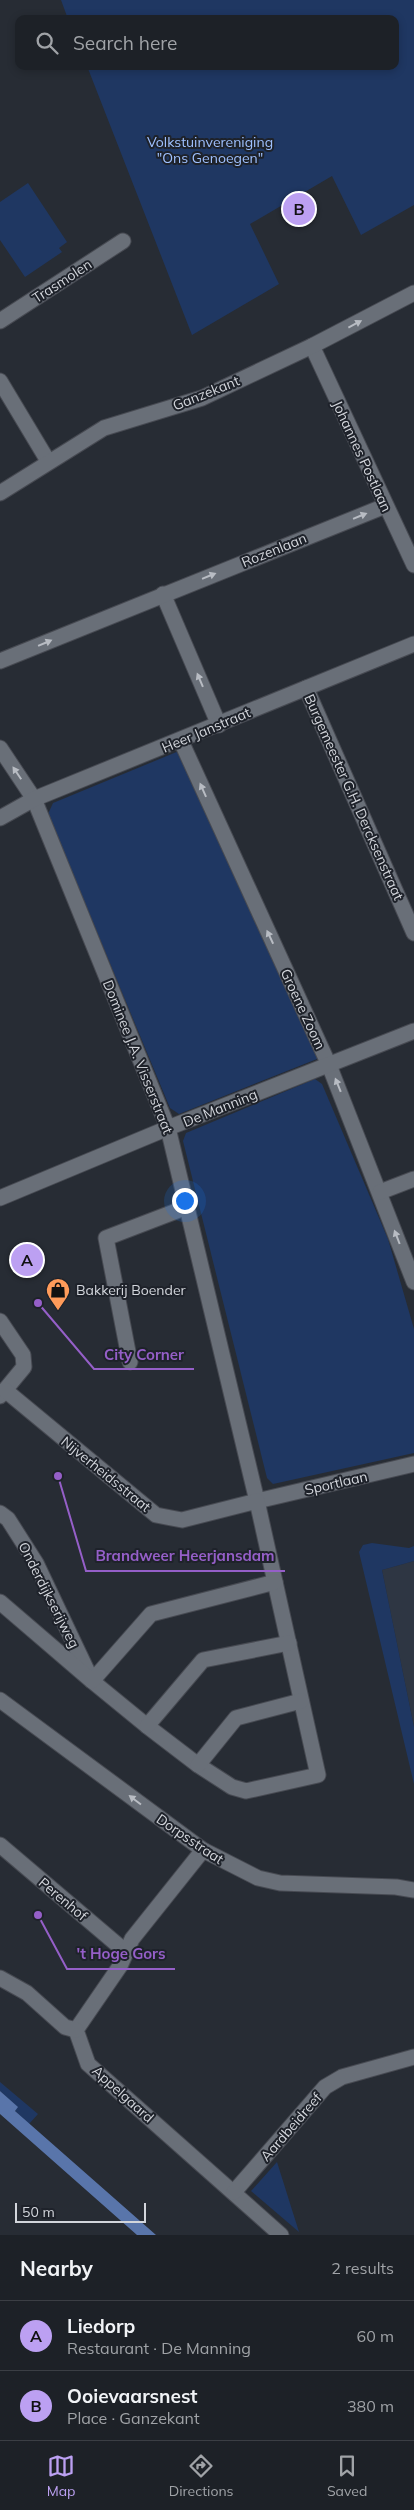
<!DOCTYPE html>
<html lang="en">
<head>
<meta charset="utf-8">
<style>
  :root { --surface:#1d2127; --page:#2a2e33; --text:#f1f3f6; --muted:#a0a3a7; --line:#3b3e44; --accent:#bca0f2 }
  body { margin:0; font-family:Mulish,sans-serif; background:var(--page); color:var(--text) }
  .scale { position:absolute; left:15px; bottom:12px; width:131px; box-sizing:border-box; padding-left:5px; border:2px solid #d3d6dc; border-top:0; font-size:14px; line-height:18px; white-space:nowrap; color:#d3d6dc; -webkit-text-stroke:4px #1e222a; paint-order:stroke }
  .you { position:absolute; left:184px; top:1200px; width:18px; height:18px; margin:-12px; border:4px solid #fff; border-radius:50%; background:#1a73e8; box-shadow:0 0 0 8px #1a73e833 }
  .badge { display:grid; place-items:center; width:32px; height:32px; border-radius:50%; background:var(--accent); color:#111; font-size:16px; font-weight:700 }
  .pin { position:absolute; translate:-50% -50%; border:2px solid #fff; box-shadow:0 1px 5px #0006 }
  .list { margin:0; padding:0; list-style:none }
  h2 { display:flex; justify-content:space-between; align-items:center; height:65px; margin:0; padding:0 20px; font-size:21px }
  h2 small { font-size:16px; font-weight:400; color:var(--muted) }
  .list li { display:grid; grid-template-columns:32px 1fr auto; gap:15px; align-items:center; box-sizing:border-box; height:70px; padding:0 20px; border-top:1px solid var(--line) }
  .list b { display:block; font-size:19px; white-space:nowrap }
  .list p { margin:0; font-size:16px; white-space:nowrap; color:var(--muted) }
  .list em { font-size:16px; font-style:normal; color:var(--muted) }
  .icon { flex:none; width:28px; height:28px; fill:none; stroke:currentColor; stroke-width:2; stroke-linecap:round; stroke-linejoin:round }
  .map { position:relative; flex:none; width:414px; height:2235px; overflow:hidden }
  .search { position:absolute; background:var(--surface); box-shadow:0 2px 8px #0003; left:15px; right:15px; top:15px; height:55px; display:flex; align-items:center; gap:12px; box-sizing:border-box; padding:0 18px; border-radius:10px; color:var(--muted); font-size:19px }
  .sheet { height:205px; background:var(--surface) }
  nav { display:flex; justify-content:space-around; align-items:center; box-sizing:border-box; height:70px; border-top:1px solid var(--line); background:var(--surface); font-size:14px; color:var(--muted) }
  nav a { display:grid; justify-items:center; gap:2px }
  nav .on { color:var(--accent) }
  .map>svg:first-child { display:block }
  .built { fill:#2e3643 }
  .green { fill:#1f3762 }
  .water { fill:#5975aa }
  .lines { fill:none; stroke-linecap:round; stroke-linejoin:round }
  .street-casing { stroke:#474a52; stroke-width:17 }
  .secondary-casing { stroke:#474a52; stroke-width:17 }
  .street { stroke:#696f78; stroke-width:15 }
  .secondary { stroke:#696f78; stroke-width:15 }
  .oneway { fill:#b8bcc3 }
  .labels { text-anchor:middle; stroke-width:4; stroke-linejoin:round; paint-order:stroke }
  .park-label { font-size:14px; fill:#9fc1ff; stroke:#1e222a }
  .street-label { font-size:14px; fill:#d3d6dc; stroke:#1e222a }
  .poi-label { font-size:14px; fill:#d3d6dc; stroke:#1e222a; text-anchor:start }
  .leader { fill:none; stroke:#955fc8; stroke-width:2 }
  .callout-dot { fill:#955fc8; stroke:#1e222a; stroke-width:2 }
  .callout-label { font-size:15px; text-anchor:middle; font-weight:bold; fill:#955fc8; stroke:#1e222a; stroke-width:4; stroke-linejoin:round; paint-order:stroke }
</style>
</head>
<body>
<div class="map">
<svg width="414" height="2235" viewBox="0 0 414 2235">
  <rect width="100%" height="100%" fill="#272c34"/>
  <!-- built -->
  <path class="built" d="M414,1561V1727L382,1570Z"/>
  <!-- green -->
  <g class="green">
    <path d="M61,0H414V205L361,235L332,176L250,224L279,284L192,335L87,66H395V19H68Z"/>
    <path d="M28,183L67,242L59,248L62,252L25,277L0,240V202Z"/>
    <path d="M179,751L319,1053L317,1059L179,1114L170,1108L48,814L53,803Z"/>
    <path d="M315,1079L322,1084L388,1239L414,1329V1453L273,1484L267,1478L183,1141L186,1133Z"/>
    <path d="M372,1543L409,1548L414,1546V1561L382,1570L414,1727V1784L359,1552L363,1545Z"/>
    <path d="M0,2082L38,2114L29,2124L15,2111L17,2107L0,2091Z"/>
    <path d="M277,2162L299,2232L251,2191Z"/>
  </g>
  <!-- water -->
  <path class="water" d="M0,2091L18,2107L15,2111L156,2235H137L0,2114Z"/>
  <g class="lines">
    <!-- street casing -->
    <g class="street-casing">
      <g id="street">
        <path d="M0,321L123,241"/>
        <path d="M312,346L414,565"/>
        <path d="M0,381L48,461"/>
        <path d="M0,493L104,428L202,398L312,346L414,293"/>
        <path d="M163,594L219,725"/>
        <path d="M0,661L385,506"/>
        <path d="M306,688L414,933"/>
        <path d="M181,741L329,1065L414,1282"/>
        <path d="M0,748L34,799L168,1128L257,1501L414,1464"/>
        <path d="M0,818L34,799L414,644"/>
        <path d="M380,1192L414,1179"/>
        <path d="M0,1198L168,1128L414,1031"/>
        <path d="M0,1321L23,1355L24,1367L0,1396"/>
        <path d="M130,1362L106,1238L187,1207"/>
        <path d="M0,1513L8,1519L36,1563L92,1681L147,1726L198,1765L232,1787L246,1791L318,1775L257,1501L182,1520L156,1515L5,1390"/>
        <path d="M0,1602L92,1681L151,1614L275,1582"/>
        <path d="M147,1726L203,1660L289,1643"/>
        <path d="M198,1765L236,1718L301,1701"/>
        <path d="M0,1845L126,1952"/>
        <path d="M203,1850L132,1939L120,1966L76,2030L88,2064L281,2235"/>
        <path d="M0,1978L27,1993L65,2027L76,2030"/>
        <path d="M234,2192L325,2087L342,2077L414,2057"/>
      </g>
    </g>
    <!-- secondary casing -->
    <g class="secondary-casing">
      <path id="secondary" d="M0,1700L203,1850L258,1878L280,1883L396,1887L414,1890"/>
    </g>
    <!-- street -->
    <use href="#street" class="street"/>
    <!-- secondary -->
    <use href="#secondary" class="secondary"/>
  </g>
  <!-- one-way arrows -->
  <defs><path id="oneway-solid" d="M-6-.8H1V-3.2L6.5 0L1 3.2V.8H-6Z" transform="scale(1.25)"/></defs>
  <g class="oneway">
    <use href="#oneway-solid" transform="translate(355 324) rotate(-28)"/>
    <use href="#oneway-solid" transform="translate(360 516) rotate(-22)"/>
    <use href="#oneway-solid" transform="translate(209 576) rotate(-22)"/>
    <use href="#oneway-solid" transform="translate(45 643) rotate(-23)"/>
    <use href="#oneway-solid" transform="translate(200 680) rotate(-113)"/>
    <use href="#oneway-solid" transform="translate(17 773) rotate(-124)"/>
    <use href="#oneway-solid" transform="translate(203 790) rotate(-114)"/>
    <use href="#oneway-solid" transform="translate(270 937) rotate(-115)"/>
    <use href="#oneway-solid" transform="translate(338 1085) rotate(-112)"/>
    <use href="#oneway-solid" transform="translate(397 1237) rotate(-111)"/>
    <use href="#oneway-solid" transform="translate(135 1800) rotate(-143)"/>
  </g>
  <!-- icons -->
  <defs>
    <g id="shop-pin" transform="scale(1.25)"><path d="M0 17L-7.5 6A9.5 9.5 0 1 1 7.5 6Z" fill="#ff9b5a" stroke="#1e222a"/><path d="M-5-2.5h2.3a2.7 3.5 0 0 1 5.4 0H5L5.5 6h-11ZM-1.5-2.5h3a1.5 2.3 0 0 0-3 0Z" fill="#111"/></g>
  </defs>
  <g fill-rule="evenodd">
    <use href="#shop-pin" x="58" y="1290"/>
  </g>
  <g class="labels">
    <!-- park labels -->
    <g class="park-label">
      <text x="210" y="147">Volkstuinvereniging<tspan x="210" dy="16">"Ons Genoegen"</tspan></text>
    </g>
    <!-- street labels -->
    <g class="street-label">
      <text transform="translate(62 281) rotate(-33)" y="5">Trasmolen</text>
      <text transform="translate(206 393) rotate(-22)" y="5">Ganzekant</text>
      <text transform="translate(362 456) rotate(65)" y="5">Johannes Postlaan</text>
      <text transform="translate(274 550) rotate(-22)" y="5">Rozenlaan</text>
      <text transform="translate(206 730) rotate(-23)" y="5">Heer Janstraat</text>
      <text transform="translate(354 797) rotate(66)" y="5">Burgemeester G.H. Dercksenstraat</text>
      <text transform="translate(303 1009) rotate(65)" y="5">Groene Zoom</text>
      <text transform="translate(138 1057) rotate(68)" y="5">Dominee J.A. Visserstraat</text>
      <text transform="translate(220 1108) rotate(-22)" y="5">De Manning</text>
      <text transform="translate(106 1474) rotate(39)" y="5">Nijverheidsstraat</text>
      <text transform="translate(336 1483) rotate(-13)" y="5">Sportlaan</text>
      <text transform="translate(49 1595) rotate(63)" y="5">Onderdijkserijweg</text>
      <text transform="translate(190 1839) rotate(34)" y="5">Dorpsstraat</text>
      <text transform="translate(63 1899) rotate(40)" y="5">Perenhof</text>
      <text transform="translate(123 2094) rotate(42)" y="5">Appelgaard</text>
      <text transform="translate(291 2127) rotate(-49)" y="5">Aardbeidreef</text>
    </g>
    <!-- poi labels -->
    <g class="poi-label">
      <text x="76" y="1295">Bakkerij Boender</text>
    </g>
  </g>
  <!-- callouts -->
  <path class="leader" d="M38 1303L94 1369H194M58 1476L86 1571H285M38 1915L67 1969H175"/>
  <g class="callout-dot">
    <circle cx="38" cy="1303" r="5"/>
    <circle cx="58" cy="1476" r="5"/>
    <circle cx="38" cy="1915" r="5"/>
  </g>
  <g class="callout-label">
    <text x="144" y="1360">City Corner</text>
    <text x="185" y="1561">Brandweer Heerjansdam</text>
    <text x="121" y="1959">'t Hoge Gors</text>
  </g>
</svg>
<div class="scale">50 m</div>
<div class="you"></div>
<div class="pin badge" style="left:27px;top:1260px">A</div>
<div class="pin badge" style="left:299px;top:209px">B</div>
<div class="search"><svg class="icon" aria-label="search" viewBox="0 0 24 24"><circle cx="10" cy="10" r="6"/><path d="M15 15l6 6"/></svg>Search here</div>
</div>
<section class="sheet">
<h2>Nearby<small>2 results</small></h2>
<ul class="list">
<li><span class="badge">A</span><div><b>Liedorp</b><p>Restaurant · De Manning</p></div><em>60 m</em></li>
<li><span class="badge">B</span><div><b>Ooievaarsnest</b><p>Place · Ganzekant</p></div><em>380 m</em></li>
</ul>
</section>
<nav>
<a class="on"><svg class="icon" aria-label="map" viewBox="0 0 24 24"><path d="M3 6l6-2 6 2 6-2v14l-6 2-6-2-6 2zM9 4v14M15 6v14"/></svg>Map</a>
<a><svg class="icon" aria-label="directions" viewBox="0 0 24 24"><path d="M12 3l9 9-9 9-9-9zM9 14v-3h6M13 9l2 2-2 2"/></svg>Directions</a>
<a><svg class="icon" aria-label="saved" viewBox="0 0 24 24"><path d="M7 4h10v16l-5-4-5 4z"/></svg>Saved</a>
</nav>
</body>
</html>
